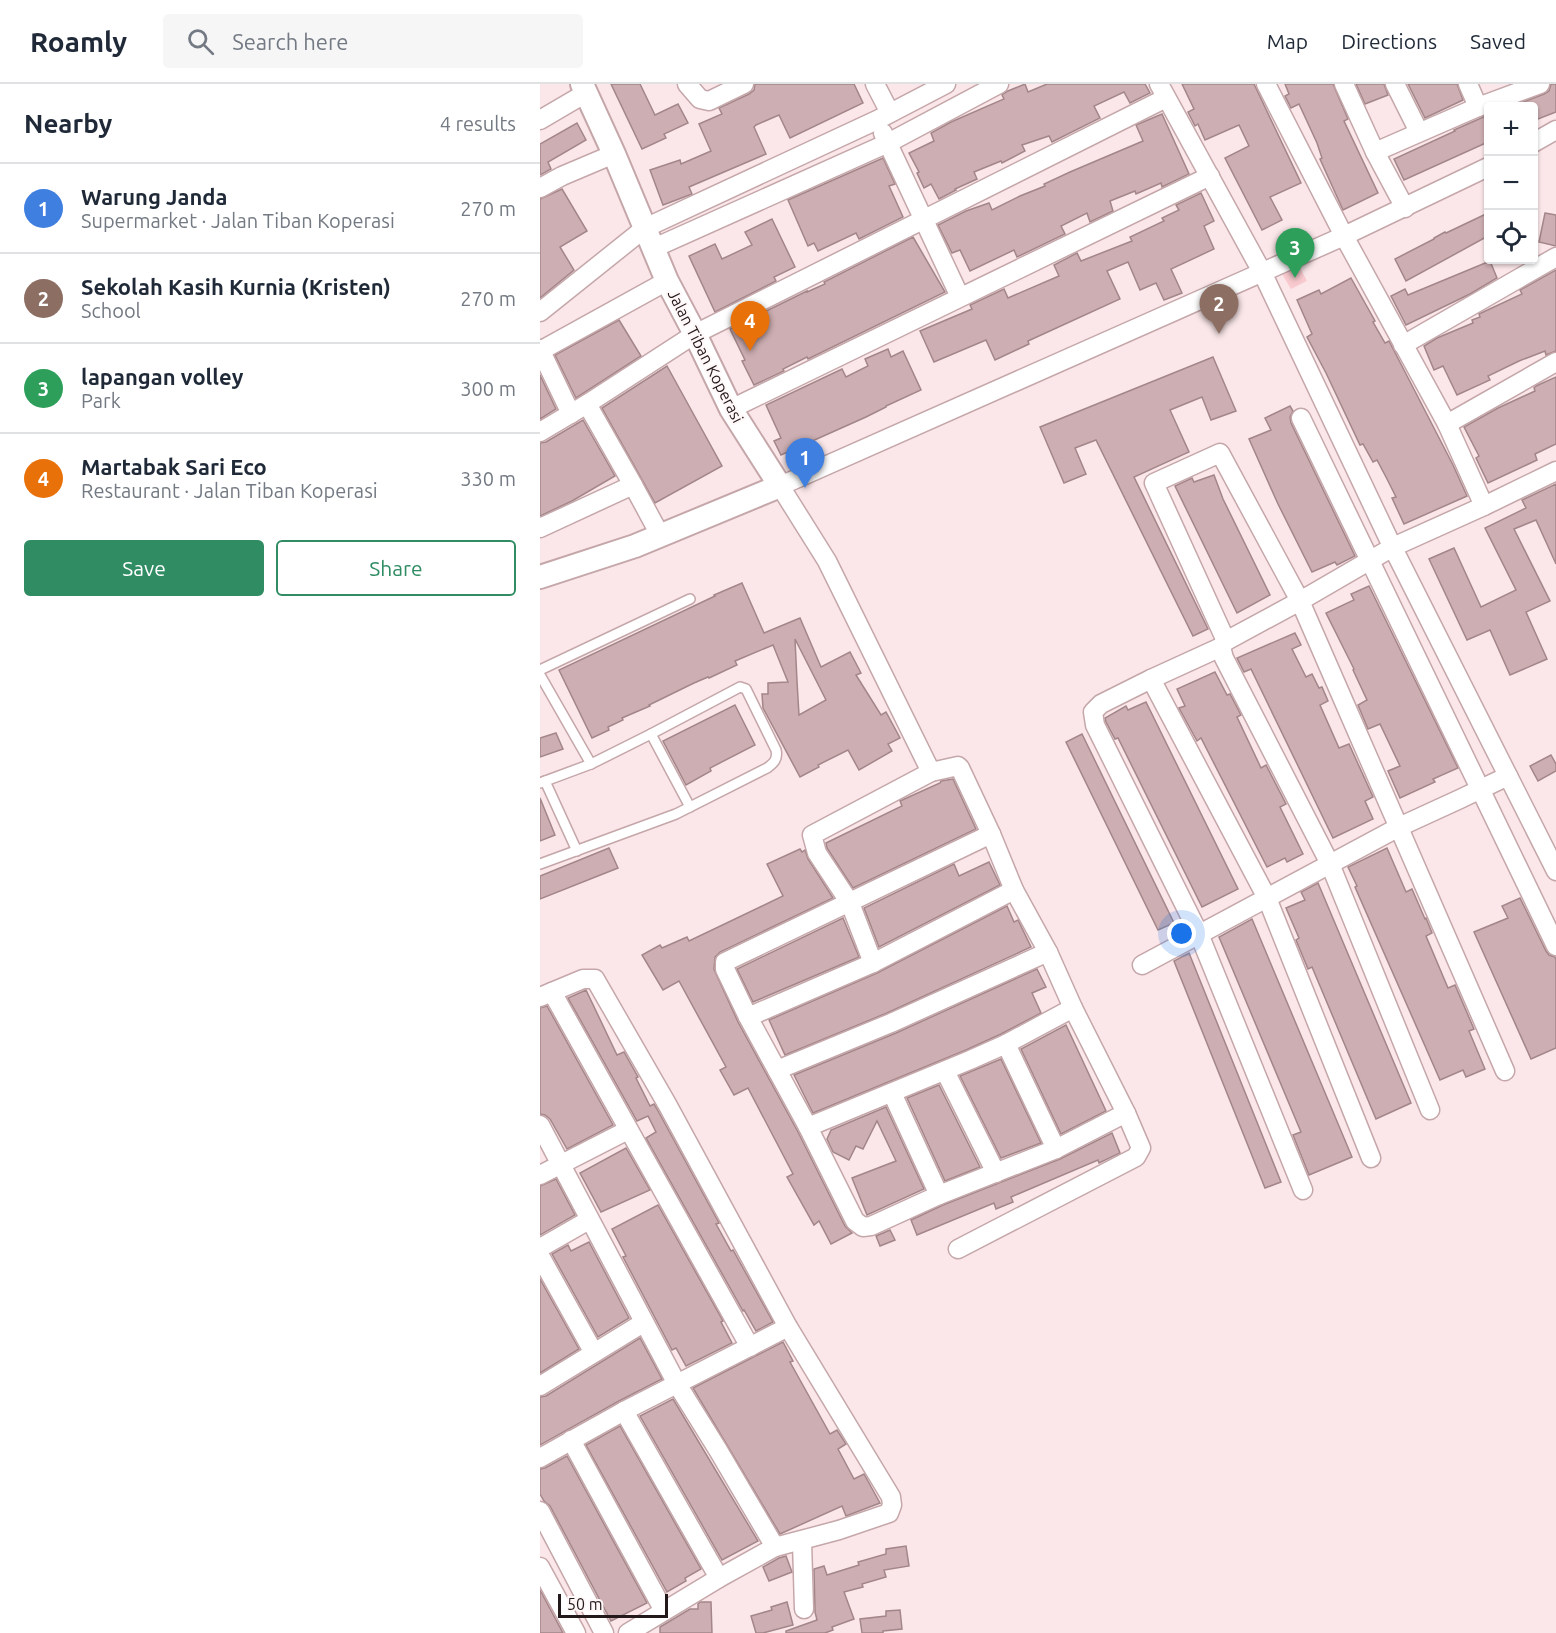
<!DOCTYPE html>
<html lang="en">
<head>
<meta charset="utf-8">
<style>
  :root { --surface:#fff; --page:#f6f6f7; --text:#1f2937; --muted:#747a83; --line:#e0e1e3; --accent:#2f8c63 }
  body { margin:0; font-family:Ubuntu,sans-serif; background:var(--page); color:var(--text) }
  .controls { position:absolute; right:18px; top:18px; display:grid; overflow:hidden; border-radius:6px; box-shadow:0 2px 4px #0004 }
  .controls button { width:54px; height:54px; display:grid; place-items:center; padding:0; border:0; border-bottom:2px solid var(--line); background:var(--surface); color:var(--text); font:30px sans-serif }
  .scale { position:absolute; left:18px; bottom:15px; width:110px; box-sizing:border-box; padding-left:6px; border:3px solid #24191a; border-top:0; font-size:16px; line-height:21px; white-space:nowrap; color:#24191a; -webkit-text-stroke:4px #fff8f9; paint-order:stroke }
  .you { position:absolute; left:642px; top:850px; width:21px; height:21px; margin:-15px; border:4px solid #fff; border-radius:50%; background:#1a73e8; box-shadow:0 0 0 9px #1a73e833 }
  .badge { display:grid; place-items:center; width:39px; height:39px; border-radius:50%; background:var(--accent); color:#fff; font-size:20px; font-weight:700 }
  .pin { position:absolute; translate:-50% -50px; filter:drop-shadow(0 2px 3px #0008) }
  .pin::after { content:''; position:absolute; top:32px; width:21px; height:18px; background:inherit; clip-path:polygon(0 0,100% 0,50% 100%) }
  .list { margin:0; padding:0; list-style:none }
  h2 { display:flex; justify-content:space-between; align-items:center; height:78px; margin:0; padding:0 24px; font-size:26px }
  h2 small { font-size:20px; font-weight:400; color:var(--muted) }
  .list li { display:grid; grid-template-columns:39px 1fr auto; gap:18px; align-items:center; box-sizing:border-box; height:90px; padding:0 24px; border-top:2px solid var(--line) }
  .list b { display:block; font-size:22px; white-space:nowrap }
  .list p { margin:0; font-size:20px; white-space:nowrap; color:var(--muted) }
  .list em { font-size:20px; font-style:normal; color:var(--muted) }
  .actions { display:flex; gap:12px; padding:18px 24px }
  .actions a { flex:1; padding:14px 0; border:2px solid var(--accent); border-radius:6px; text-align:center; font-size:21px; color:var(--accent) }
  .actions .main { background:var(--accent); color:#fff }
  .icon { flex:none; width:33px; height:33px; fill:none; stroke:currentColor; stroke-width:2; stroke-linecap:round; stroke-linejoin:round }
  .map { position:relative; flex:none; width:1016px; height:1549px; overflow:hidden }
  header { display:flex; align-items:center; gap:36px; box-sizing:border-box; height:84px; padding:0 30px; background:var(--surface); border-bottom:2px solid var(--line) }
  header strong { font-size:28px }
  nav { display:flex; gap:33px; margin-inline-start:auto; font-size:21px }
  .search { width:420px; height:54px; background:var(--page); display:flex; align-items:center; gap:15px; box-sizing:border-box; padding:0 21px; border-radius:6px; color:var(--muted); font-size:22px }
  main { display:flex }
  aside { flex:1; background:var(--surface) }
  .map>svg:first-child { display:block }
  .green { fill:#f9cacf }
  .building { fill:#cdaeb2; stroke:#a38689; stroke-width:1.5; fill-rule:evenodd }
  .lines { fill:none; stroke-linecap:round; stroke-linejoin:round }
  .service-casing { stroke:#c5a7aa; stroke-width:12 }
  .minor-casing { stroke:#c5a7aa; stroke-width:21 }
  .tertiary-casing { stroke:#c5a7aa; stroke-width:26 }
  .service { stroke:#fff; stroke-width:9 }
  .minor { stroke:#fff; stroke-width:18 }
  .tertiary { stroke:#fff; stroke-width:22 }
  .labels { text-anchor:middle; stroke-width:4.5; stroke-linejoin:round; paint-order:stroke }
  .street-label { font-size:16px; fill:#24191a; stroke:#fff8f9 }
</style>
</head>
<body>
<header>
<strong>Roamly</strong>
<div class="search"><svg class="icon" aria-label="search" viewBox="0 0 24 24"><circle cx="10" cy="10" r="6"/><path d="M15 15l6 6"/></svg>Search here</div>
<nav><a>Map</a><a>Directions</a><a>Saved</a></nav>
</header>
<main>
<aside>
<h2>Nearby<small>4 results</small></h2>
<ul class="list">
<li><span class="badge" style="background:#3f7fe0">1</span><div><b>Warung Janda</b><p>Supermarket · Jalan Tiban Koperasi</p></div><em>270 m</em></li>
<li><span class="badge" style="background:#8d6e63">2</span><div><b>Sekolah Kasih Kurnia (Kristen)</b><p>School</p></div><em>270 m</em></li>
<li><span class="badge" style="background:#2e9e5b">3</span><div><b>lapangan volley</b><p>Park</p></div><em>300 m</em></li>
<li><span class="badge" style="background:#e8710a">4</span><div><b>Martabak Sari Eco</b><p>Restaurant · Jalan Tiban Koperasi</p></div><em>330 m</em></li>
</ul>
<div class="actions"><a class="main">Save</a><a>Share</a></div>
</aside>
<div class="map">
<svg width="1016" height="1549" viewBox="0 0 1016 1549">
  <rect width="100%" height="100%" fill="#fbe7e9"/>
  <!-- green -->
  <path class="green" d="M759,182L767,197L751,205L742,190Z"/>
  <!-- building -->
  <g class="building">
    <path d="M71,0H100L115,31L138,20L148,39L124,50L126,54L102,65Z"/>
    <path d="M215,0H314L323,19L250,54L239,31L216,41L214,43L226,70L149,103L152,110L123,121L110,86L140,76L141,80L171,67L159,40L182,30L179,24L209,10L214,6Z"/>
    <path d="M485,0L488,8L507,0H605L610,9L590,19L584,8L554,22L560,34L512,58L509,52L482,61L485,67L462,79L461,77L434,88L437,95L415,105L416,106L399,115L391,100L384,104L377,89L379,88L369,69L394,57L391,49L411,38L464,15L462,11L468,7Z"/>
    <path d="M642,0H714L761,99L730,113L742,136L722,146L685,74L709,62L699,41L665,56L658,40L655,42L648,28L654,25Z"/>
    <path d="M745,0H793L808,35L804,37L838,109L803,126L780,75L782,74L777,59L759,20L751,24L745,12L749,10Z"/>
    <path d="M816,0H844L848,11L825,20Z"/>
    <path d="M868,0H917L923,16L885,34Z"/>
    <path d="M1011,0H1016V28L993,37V22H973L1004,10L1009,7Z"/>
    <path d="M622,30L649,90L622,103L621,99L596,110L595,107L570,117L573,127L550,138L547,129L521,142L525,150L477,173L474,166L430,187L420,166L412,169L398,141L426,127L449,119L452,126L480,112L505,102L504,100L530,88L603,57L596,41Z"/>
    <path d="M948,31V58L864,96L854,75L915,47L914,46Z"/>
    <path d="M37,39L46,56L8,78L11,85L0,91V60Z"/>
    <path d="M343,74L355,100L349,102L363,133L319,155L316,149L278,167L274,159L268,162L248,116Z"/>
    <path d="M22,105L47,147L20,163L34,186L0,214V115Z"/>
    <path d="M661,109L674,137L664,142L674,165L631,185L642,209L624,216L616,199L600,206L588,178L567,187L580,215L488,257L489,260L455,276L446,256L394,278L380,247L432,225L430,221L464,205L468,214L519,192L514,181L537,169L541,177L592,157L590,153L624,137L622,134L639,126L636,121Z"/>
    <path d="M948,129V152L866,197L855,175L894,155V154L905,148L906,149Z"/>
    <path d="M1005,129L1016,131V162L999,158Z"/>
    <path d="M232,135L255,183L234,193L236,197L175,228L149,172L175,160L182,175L212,161L205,148Z"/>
    <path d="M373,153L405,208L268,275L267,273L243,285L244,287L214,301L202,277L205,276L190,245L267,207V208L285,200L284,198Z"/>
    <path d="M950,177L957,194L930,210L866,241L851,212L865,205L868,211Z"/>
    <path d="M1016,186V267L1006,271L1005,267L979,277L948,292L950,296L917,311L903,282L894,286L884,262L897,254L933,239L932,236L940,233L939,230L982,210L980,206Z"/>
    <path d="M811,194L835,237L833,238L845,259L849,257L864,286L913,381L927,412L864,440L852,414L856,413L847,395L837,376L833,378L823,360L820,361L786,289L767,253L772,250L757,216L779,206L781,210Z"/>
    <path d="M79,236L101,272L36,314L15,271Z"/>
    <path d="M348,265L351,273L363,267L381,306L346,322V323L326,333L241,371L234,357L241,354L226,321L302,285L306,293L328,282L325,275Z"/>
    <path d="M673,273L696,327L671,336L662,313L630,326L649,368L594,393L668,545L653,552L556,356L535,364L546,390L524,399L500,343Z"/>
    <path d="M127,282L182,382L115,419L62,324Z"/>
    <path d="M0,291L16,325L0,335Z"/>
    <path d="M1016,293V360L995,370L997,376L948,399L936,374L939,372L924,343L958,324L995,307L994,304L996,302Z"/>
    <path d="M750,322L753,327L750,333L751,339L815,472L797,481L795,478L772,488L738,420L709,355L731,346L725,334Z"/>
    <path d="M43,336L75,392L32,417L0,432V359L6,358Z"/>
    <path d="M674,391L683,415L730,511L697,529L635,402L652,394L654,398Z"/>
    <path d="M1016,400V480L996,436L974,445L1010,517L986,528L1007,575L970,591L950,546L927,556L889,475L914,464L941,523L976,506L945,444L986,424L982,416Z"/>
    <path d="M202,499L224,549L260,534L281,583L310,568L321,589L316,591L341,631L346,628L360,654L348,660L352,667L319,686L308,666L278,681L279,683L260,693L223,624L222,610H228V599L248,598L233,561L195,577L197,581L169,594L168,593L154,599L109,621L110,622L82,634L83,636L68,643L69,646L52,654L19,586L175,512L174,511ZM255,555L286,616L259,631L257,597Z"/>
    <path d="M829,502L918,684L893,695L895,698L860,714L848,687L860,682L840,640L828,645L818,621L827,616L813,586L814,585L786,529L814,516L811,510Z"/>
    <path d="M755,549L761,561L752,565L766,593L772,590L779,604L782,603L788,617L780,621L799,664L809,660L833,713L825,717L833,735L793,754L711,585L704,588L697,574Z"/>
    <path d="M675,588L687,611L690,610L701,631L697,633L721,684L726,681L746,720L740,723L763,770L747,778L745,774L727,783L661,654L657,657L639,624L645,622L637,605Z"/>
    <path d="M606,618L698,805L662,823L578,654L575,655L566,638L565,634L586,622L588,626Z"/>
    <path d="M195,621L215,661L170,684L171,687L146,701L123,657Z"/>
    <path d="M16,649L23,665L0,673V654Z"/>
    <path d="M542,650L634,839L618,846L526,658Z"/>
    <path d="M1011,671L1016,680V687L998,697L990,682Z"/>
    <path d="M413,695L436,745L313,804L287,764L286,759L362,722L360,717L400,699L401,697Z"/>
    <path d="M0,714L15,751L0,757Z"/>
    <path d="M69,764L78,784L0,815V792Z"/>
    <path d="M847,764L866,808L872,805L885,835L886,834L892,849L886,852L908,904L915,901L934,945L929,947L945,985L926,993L923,986L900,996L815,803L817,802L808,783Z"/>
    <path d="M260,765L262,768L265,766L268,775L293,814L180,868L175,873L174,885L198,938L258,1048L305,1142L312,1149L291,1160L279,1137L274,1141L247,1093L253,1090L208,1004L194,1011L180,986L186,983L139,897L123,906L102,871L120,861L122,864L147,853L149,857L243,812L227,780Z"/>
    <path d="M449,778L460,801L339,863L324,824L414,780L419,792Z"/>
    <path d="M778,799L871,1019L836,1035L772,883L768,885L756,856L759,854L746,824L765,816L761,808Z"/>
    <path d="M980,814L1006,867L1009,871L1015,873L1016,876V964L991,975L934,848L968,834L962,822Z"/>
    <path d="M467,822L474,838L478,836L491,863L347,929L245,971L229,936L337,889Z"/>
    <path d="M303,834L319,873L213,918L197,885Z"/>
    <path d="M712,835L812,1073L769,1091L753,1051L761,1048L679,853Z"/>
    <path d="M649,869L741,1098L725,1104L634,877Z"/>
    <path d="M497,885L506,903L492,909L501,929L461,950L426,966L273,1029L254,991L356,949Z"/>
    <path d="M46,906L77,971L84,968L98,993L96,994L110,1022L114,1020L117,1025L179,1139L176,1140L191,1167L193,1166L233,1238L216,1247L204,1226L203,1227L106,1054L116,1048L108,1032L97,1037L28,914Z"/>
    <path d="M7,922L73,1041L27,1065L10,1035L5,1031L0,1030V924Z"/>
    <path d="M526,941L566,1027L521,1050L481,965Z"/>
    <path d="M461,975L501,1059L461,1074L420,992Z"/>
    <path d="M399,1001L440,1083L405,1097L367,1014Z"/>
    <path d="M346,1023L384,1105L327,1131L312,1094L356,1077L337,1037L323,1065L316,1062L309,1076L293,1068L287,1055L291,1046Z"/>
    <path d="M572,1049L580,1069L559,1079L558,1076L471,1113L473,1118L456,1125L454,1119L377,1151L371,1136L403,1121L520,1075Z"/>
    <path d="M86,1064L110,1106L61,1128L40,1089Z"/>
    <path d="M16,1095L35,1131L0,1151V1102Z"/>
    <path d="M118,1121L183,1237L181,1238L192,1259L146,1282L136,1264L132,1266L83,1173L86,1172L72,1145Z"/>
    <path d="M350,1146L355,1156L340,1162L336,1152Z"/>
    <path d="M49,1158L89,1234L58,1253L12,1170L28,1161L31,1167Z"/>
    <path d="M0,1195L39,1265L0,1289Z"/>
    <path d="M100,1254L122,1295L79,1317L0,1361V1313L6,1312Z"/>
    <path d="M243,1258L253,1277L250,1278L290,1350L297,1346L306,1360L298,1365L314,1395L324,1390L340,1419L306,1432L302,1422L240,1450L153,1304Z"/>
    <path d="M133,1315L218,1457L182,1476L100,1332Z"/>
    <path d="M80,1342L161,1485L145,1494L146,1497L127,1508L46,1361Z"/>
    <path d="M27,1372L107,1519L71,1537L10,1422L4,1417L0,1410V1385L5,1384Z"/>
    <path d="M366,1462L369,1482L344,1486L346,1493L322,1500L323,1503L304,1508L314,1535L292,1543L293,1546L285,1549H246V1547L277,1536L275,1528L274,1485L284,1482L287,1491L319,1481L318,1478L346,1470V1465Z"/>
    <path d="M246,1472L252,1488L229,1497L223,1483L239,1474Z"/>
    <path d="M0,1506L23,1549H0Z"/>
    <path d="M160,1518H171L172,1549H120V1543L150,1525H158V1520Z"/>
    <path d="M247,1518L253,1541L223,1549H216L211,1532L232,1526L231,1523Z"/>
    <path d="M360,1526L362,1545L343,1547V1549H322L320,1535L346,1532V1527Z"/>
  </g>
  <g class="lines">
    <!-- service casing -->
    <g class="service-casing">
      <g id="service">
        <path d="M0,586L150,515"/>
        <path d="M0,591L51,680"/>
        <path d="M111,650L150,723"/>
        <path d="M5,697L37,767"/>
        <path d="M0,699L51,680L111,650L200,603L206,605L236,666C238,675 234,679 227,684L136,730L0,780"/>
      </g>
    </g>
    <!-- minor casing -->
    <g class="minor-casing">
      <g id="minor">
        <path d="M147,0L160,15L169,17L204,0"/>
        <path d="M335,0L350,29"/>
        <path d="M619,0L722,188L851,460L1016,787"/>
        <path d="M726,0L804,152L907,340L944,422"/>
        <path d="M804,0L835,68L865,124"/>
        <path d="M855,0L879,48"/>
        <path d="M928,0L938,23"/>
        <path d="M0,36L46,9"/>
        <path d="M343,49L420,213"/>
        <path d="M993,59L1016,46"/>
        <path d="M835,68L938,23L1000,0"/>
        <path d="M0,104L22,92L74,70"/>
        <path d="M114,164L348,59L459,0"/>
        <path d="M0,228L105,144L337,36L406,0"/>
        <path d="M863,261L1016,173"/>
        <path d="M0,265L31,330"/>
        <path d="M0,267L127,197"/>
        <path d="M47,320L93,401"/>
        <path d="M191,325L670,92"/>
        <path d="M761,334L1016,862"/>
        <path d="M907,340L1016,278"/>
        <path d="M0,348L47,320L155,250L626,14"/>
        <path d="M0,444L93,401L120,451"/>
        <path d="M686,557L614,399L680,369L760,517L965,987"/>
        <path d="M681,563L611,595L561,620L553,628L555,641L659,850L763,1106"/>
        <path d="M611,595L727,814L831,1074"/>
        <path d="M391,688L287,477L240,402L804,152L948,83"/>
        <path d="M451,750L185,878V885L208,933L268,1043L315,1137L323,1143L331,1142L399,1111L516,1065L586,1029"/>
        <path d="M333,879L310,819L277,769L272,751L391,688L418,682L420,684L451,750L474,806L508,868L533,924L586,1029L601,1064L596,1073L418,1165"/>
        <path d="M602,881L859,743L920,715L968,692"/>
        <path d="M12,908L210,1263"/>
        <path d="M0,913L43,895H55L127,1020L248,1243L351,1413L352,1421L349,1429L299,1446L235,1463"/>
        <path d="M208,933L333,879L474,806"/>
        <path d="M466,960L516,1065"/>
        <path d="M237,986L351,939L508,868"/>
        <path d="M405,987L456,1089"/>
        <path d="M352,1009L399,1111"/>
        <path d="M890,1026L790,780L684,574L681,563L686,557L760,517L853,463L944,422L1016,387"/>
        <path d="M0,1041L137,1300L178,1366L235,1463L179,1494L88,1549"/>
        <path d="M268,1043L430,976L466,960L533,924"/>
        <path d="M0,1091L88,1046"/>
        <path d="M0,1164L49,1136"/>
        <path d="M0,1172L54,1269"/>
        <path d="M0,1302L103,1239"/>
        <path d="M84,1327L179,1494"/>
        <path d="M31,1356L124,1527"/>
        <path d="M0,1374L84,1327L248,1243"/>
        <path d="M0,1427L64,1549"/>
        <path d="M262,1457L264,1525"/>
        <path d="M0,1483L36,1549"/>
      </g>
    </g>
    <!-- tertiary casing -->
    <g class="tertiary-casing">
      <path id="tertiary" d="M0,493L95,462L240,402L191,325L155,250L127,197L74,70L42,0"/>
    </g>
    <!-- service -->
    <use href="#service" class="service"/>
    <!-- minor -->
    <use href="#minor" class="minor"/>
    <!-- tertiary -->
    <use href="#tertiary" class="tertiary"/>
  </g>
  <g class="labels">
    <!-- street labels -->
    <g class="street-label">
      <text transform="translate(166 272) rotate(63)" y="6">Jalan Tiban Koperasi</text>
    </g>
  </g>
</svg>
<div class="controls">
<button>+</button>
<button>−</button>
<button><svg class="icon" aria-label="locate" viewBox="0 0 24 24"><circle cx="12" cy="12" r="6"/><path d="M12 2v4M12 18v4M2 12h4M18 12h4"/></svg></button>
</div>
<div class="scale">50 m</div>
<div class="you"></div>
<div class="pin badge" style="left:265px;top:404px;background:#3f7fe0">1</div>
<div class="pin badge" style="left:679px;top:250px;background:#8d6e63">2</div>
<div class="pin badge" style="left:755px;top:194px;background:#2e9e5b">3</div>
<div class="pin badge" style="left:210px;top:267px;background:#e8710a">4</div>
</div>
</main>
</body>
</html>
